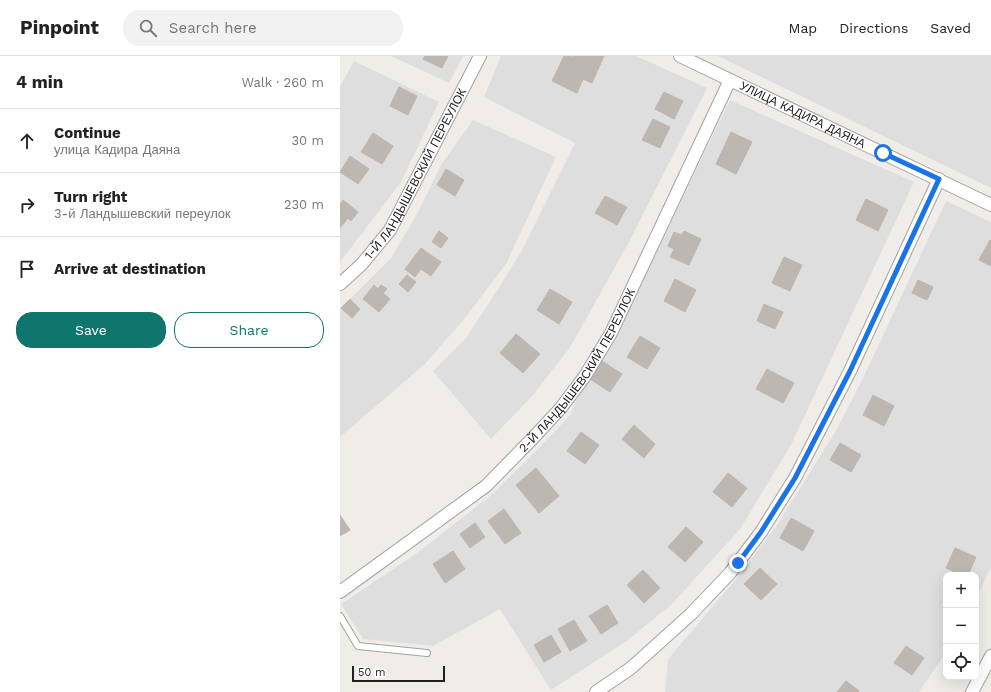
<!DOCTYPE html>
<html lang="en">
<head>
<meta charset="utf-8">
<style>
  :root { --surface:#fff; --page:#f2f2f2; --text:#222; --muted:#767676; --line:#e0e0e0; --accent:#0f766e }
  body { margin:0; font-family:"Work Sans",sans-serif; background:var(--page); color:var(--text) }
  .controls { position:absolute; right:12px; bottom:12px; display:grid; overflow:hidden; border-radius:8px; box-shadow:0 4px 16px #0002 }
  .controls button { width:36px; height:36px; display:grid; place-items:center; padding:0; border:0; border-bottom:1px solid var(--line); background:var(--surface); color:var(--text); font:20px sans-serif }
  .scale { position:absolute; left:12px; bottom:10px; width:93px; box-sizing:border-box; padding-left:4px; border:2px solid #212121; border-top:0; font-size:11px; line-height:14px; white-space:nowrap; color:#212121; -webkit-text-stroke:3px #fff; paint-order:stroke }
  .stop { position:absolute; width:12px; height:12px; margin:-9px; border:3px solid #1a73e8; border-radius:50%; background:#fff }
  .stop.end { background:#1a73e8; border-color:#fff; box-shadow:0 1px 4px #0008 }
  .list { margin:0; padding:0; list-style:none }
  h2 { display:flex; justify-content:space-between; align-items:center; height:52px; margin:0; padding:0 16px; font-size:17px }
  h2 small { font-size:13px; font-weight:400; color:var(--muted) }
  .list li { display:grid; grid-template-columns:26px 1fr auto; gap:12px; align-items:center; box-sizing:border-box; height:64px; padding:0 16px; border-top:1px solid var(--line) }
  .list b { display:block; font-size:15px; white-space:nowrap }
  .list p { margin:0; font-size:13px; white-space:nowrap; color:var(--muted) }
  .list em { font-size:13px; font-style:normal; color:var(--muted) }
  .actions { display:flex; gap:8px; padding:12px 16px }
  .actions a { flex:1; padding:9px 0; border:1px solid var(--accent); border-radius:16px; text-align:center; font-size:14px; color:var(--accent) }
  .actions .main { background:var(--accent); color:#fff }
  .icon { flex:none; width:22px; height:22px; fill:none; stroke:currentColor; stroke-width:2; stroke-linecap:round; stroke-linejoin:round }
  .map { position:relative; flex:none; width:651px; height:636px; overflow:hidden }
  header { display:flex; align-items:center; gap:24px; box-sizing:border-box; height:56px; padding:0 20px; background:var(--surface); border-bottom:1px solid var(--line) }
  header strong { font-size:19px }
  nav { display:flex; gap:22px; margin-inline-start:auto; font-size:14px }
  .search { width:280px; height:36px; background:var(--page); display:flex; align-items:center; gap:10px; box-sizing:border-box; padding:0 14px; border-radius:16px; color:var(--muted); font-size:15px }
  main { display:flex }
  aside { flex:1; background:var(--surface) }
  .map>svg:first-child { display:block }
  .residential { fill:#dfdede }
  .building { fill:#bdb7b2; stroke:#c1b5ac }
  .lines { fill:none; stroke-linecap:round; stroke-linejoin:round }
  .service-casing { stroke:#a2a2a2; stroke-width:8 }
  .minor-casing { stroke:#a2a2a2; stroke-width:14 }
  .service { stroke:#fff; stroke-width:6 }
  .minor { stroke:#fff; stroke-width:12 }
  .route { stroke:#1a73e8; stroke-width:5 }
  .labels { text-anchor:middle; stroke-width:3; stroke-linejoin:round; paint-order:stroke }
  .street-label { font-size:12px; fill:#212121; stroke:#fff }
</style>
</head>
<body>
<header>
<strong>Pinpoint</strong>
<div class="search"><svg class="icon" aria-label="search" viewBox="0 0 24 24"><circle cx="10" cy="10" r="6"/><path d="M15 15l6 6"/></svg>Search here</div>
<nav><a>Map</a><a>Directions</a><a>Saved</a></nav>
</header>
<main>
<aside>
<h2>4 min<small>Walk · 260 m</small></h2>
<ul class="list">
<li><svg class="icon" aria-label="ahead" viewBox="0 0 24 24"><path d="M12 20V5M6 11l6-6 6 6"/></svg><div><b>Continue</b><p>улица Кадира Даяна</p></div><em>30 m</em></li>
<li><svg class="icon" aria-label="right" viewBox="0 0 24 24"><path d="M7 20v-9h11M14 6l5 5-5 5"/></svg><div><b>Turn right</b><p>3-й Ландышевский переулок</p></div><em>230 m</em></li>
<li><svg class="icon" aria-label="arrive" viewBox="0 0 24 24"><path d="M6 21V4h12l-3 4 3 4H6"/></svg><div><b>Arrive at destination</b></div></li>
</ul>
<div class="actions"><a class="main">Save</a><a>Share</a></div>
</aside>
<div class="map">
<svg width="651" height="636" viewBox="0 0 651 636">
  <rect width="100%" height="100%" fill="#f0ede9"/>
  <!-- residential -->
  <g class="residential">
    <path d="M51,0H123L109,27Z"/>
    <path d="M161,0H296L367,32L289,186L231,290L193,339L151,383L93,315L126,282L158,233L181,196L235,87L144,41Z"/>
    <path d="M378,0H651V132Z"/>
    <path d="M14,5L99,46L61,126L0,206V31Z"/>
    <path d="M390,44L574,126L451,389L400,473L331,549L288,584L211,634L160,553L93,590L23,583L1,548L77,497L150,440L199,392L230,359L241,334L281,270Z"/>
    <path d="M133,64L216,101L166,208L125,262L85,308L0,381V253L51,202L77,158L101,109Z"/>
    <path d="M606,145L651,166V511L636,542V519H606V596L579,636H325L328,603L397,522L437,469L497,373L523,322Z"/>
  </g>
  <!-- building -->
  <g class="building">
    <path d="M85,0H108L102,12L83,3Z"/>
    <path d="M224,0L233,1L234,0H264L252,27L243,23L237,37L212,25Z"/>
    <path d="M59,31L77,40L68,59L50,50Z"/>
    <path d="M324,36L343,45L334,63L315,53Z"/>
    <path d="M313,63L330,71L320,92L302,84Z"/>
    <path d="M391,76L412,86L396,118L376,108Z"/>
    <path d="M33,77L53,90L42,108L21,96Z"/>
    <path d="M10,100L29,113L18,128L0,116Z"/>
    <path d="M106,113L124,124L115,140L97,129Z"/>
    <path d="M265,140L287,151L277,169L255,157Z"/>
    <path d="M526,143L548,154L538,175L516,164Z"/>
    <path d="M3,144L18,156L11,165L8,162L0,172V148Z"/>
    <path d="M99,175L108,182L101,192L92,186Z"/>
    <path d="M344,175L361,183L349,209L330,201L334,193L328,190L334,176L342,179Z"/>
    <path d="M650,184L651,185V210L639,204Z"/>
    <path d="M81,192L101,206L91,220L81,213L75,221L65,213Z"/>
    <path d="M444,201L462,209L450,235L432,227Z"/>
    <path d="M67,219L76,226L68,236L59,228Z"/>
    <path d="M335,223L356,234L345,256L324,245Z"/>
    <path d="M578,224L593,231L587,244L572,237Z"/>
    <path d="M34,229L38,233L41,229L47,233L43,237L50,243L39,256L23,243Z"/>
    <path d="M210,233L232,246L219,268L197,254Z"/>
    <path d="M10,243L20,253L12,262L1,252Z"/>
    <path d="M424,248L443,256L435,273L417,265Z"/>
    <path d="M176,278L200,298L183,317L160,297Z"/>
    <path d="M300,280L320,292L307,313L287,301Z"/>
    <path d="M262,305L282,318L270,336L250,323Z"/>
    <path d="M427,313L454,327L443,347L416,333Z"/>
    <path d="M533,339L554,350L544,370L523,359Z"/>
    <path d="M294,369L315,388L304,402L282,383Z"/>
    <path d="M241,376L259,389L245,408L227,395Z"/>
    <path d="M500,387L521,399L511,416L490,404Z"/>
    <path d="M196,412L219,440L199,457L176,429Z"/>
    <path d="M388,417L407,432L392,451L373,436Z"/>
    <path d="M164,453L181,477L165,488L148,465Z"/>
    <path d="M0,459L10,474L0,480Z"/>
    <path d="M451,462L474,475L463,495L440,482Z"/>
    <path d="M135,467L145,481L130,492L120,478Z"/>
    <path d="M346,471L363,486L345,506L328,491Z"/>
    <path d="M615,492L636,501L628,519H611L613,515L606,512Z"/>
    <path d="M113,495L125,513L105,527L93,508Z"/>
    <path d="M420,512L437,528L421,544L404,528Z"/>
    <path d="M303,514L320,532L304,547L287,529Z"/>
    <path d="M267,549L278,567L261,578L249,560Z"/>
    <path d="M234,564L247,585L230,595L218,573Z"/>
    <path d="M211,579L221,596L204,606L194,589Z"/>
    <path d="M566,590L584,602L572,619L554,607Z"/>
    <path d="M506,625L519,635L518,636H497Z"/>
  </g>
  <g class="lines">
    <!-- service casing -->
    <g class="service-casing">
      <path id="service" d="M0,560L18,590L87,597"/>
    </g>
    <!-- minor casing -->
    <g class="minor-casing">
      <g id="minor">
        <path id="s1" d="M340,0L651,149"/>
        <path id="s2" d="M0,228L21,209L50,174L140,0"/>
        <path id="s3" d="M0,536L146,430L193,382L220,353L245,320L271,277L390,24"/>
        <path d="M256,636L291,612L351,558L390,517L421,476L455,422L510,315L599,123"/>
        <path d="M632,636L651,600"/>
      </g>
    </g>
    <!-- service -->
    <use href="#service" class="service"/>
    <!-- minor -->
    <use href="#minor" class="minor"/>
  </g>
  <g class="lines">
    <!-- route -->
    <path class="route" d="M398,507L421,476L455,422L510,315L599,123L543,97"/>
  </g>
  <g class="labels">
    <!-- street labels -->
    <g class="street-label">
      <text dy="4" stroke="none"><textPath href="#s1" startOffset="136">УЛИЦА КАДИРА ДАЯНА</textPath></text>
      <text dy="4" stroke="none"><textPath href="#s2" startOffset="135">1-Й ЛАНДЫШЕВСКИЙ ПЕРЕУЛОК</textPath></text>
      <text dy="4" stroke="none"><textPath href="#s3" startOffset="329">2-Й ЛАНДЫШЕВСКИЙ ПЕРЕУЛОК</textPath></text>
    </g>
  </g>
</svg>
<div class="controls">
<button>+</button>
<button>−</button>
<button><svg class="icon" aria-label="locate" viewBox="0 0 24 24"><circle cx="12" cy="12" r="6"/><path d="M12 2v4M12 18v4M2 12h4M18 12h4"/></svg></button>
</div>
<div class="scale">50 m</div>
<div class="stop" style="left:543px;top:97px"></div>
<div class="stop end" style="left:398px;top:507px"></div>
</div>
</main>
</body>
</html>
